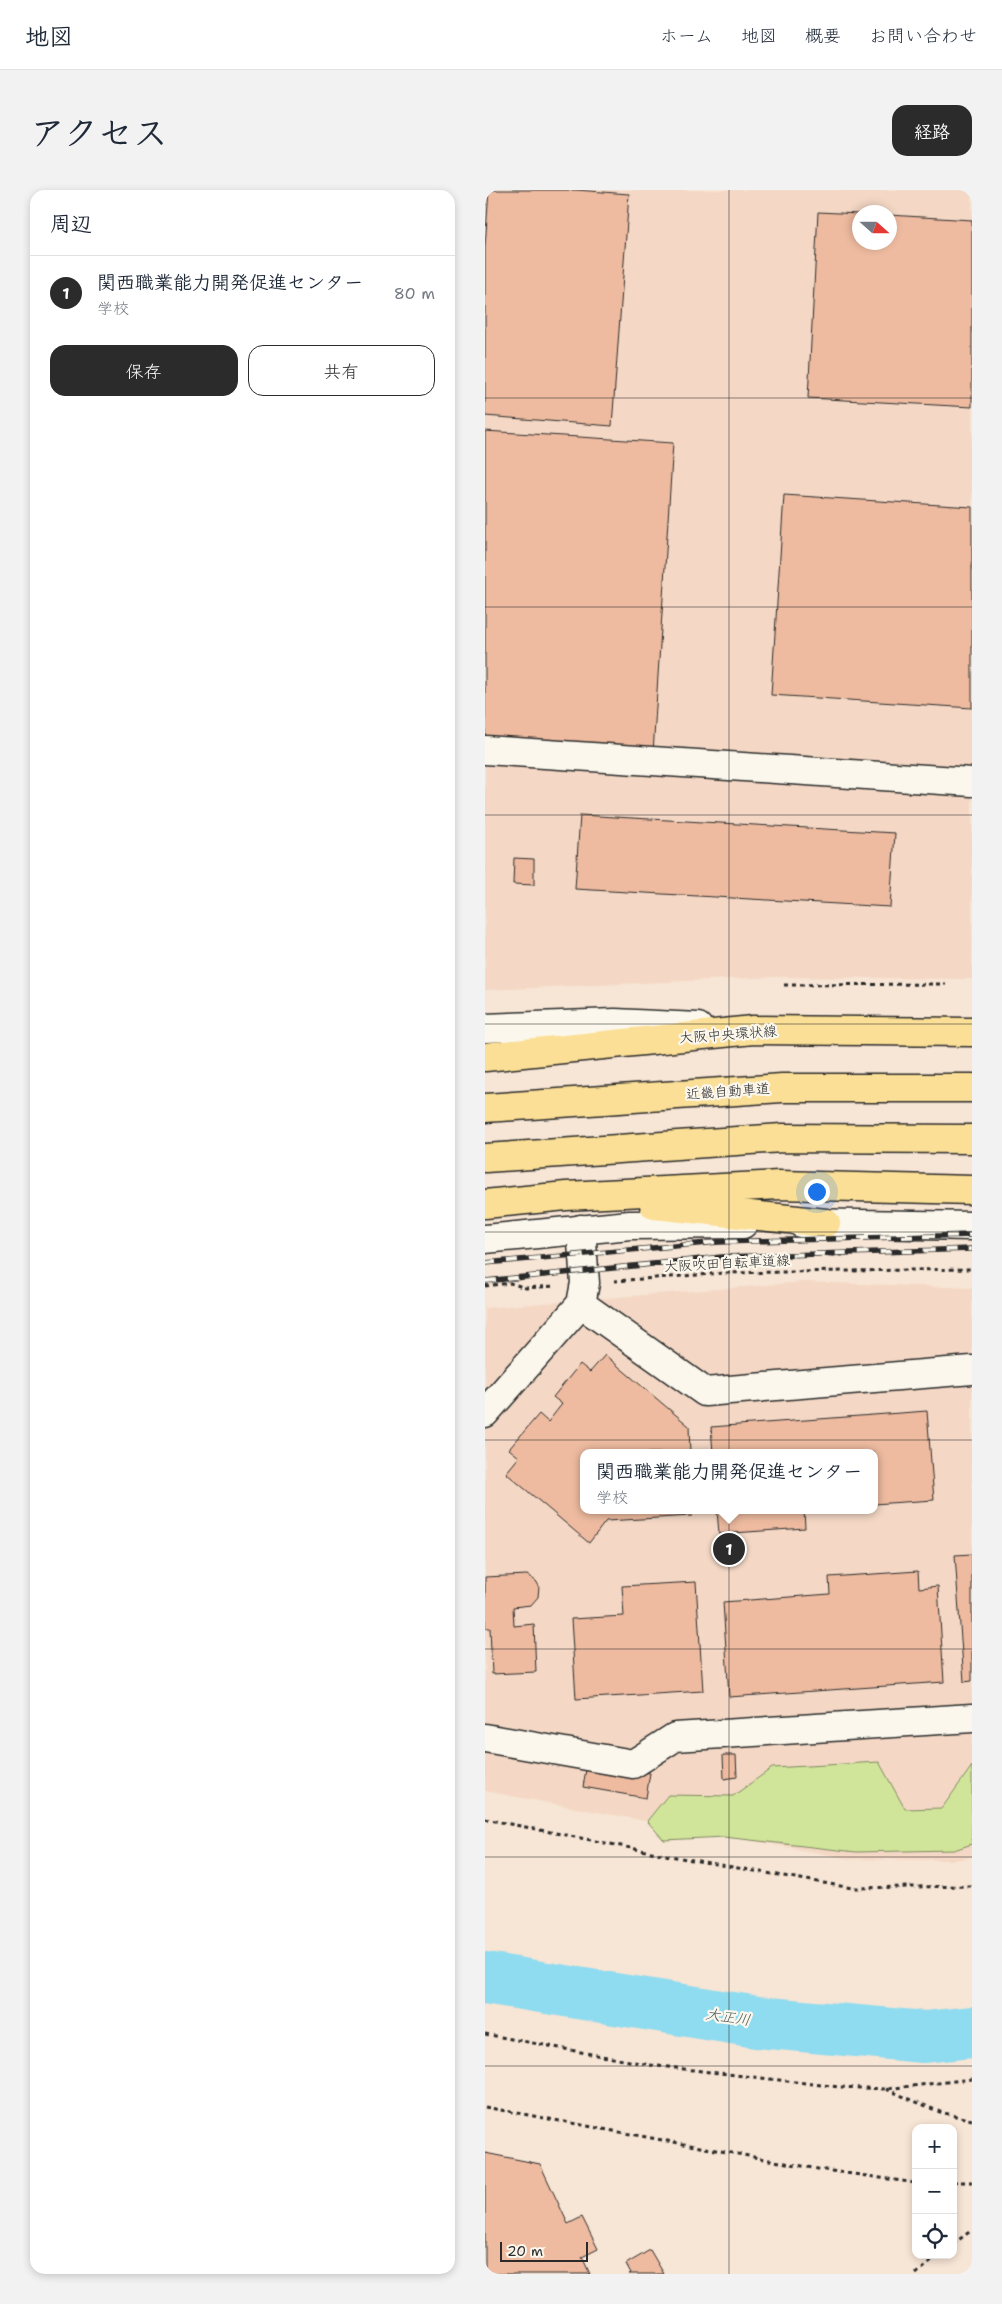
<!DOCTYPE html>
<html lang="ja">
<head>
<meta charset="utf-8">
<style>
  :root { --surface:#fff; --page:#f2f2f3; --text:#1f2937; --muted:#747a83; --line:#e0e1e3; --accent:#2b2b2b }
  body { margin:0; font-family:"Shantell Sans","Klee One",sans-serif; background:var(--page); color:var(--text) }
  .controls { position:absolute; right:15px; bottom:15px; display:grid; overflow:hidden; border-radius:10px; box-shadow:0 2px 8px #0003 }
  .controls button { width:45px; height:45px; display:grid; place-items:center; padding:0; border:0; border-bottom:1px solid var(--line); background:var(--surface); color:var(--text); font:25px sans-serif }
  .compass { position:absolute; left:367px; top:15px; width:45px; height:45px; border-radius:50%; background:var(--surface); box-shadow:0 2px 8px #0003; rotate:111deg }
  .scale { position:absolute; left:15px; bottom:12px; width:88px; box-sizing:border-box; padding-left:5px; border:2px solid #2b2b2b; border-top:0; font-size:14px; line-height:18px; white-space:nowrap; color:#2b2b2b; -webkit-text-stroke:4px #fbf7ec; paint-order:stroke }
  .you { position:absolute; left:331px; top:1001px; width:18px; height:18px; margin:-12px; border:4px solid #fff; border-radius:50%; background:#1a73e8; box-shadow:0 0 0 8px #1a73e833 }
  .badge { display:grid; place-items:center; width:32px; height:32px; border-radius:50%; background:var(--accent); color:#fff; font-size:16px; font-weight:700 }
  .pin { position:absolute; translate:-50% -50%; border:2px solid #fff; box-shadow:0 1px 5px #0006 }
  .popup { position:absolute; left:95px; top:1259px; width:298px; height:65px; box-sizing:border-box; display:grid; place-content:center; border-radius:10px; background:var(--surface); filter:drop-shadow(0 1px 4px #0005); font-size:16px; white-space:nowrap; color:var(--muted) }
  .popup b { font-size:19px; color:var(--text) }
  .popup::after { content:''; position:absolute; left:50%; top:100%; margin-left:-10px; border:10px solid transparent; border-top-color:var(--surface) }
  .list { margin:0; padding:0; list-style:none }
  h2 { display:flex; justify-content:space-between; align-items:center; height:65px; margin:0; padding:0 20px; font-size:21px }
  h2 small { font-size:16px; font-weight:400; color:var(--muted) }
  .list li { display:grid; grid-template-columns:32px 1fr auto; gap:15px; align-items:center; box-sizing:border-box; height:75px; padding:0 20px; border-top:1px solid var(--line) }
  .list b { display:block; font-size:19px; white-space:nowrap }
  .list p { margin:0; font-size:16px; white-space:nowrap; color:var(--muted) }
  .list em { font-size:16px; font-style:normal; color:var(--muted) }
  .actions { display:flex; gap:10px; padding:15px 20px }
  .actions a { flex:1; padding:11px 0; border:1px solid var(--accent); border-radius:15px; text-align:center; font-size:18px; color:var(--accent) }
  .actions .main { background:var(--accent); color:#fff }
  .icon { flex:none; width:28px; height:28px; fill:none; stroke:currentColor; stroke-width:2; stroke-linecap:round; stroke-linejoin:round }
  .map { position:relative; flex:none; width:487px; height:2084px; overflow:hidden; border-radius:15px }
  header { display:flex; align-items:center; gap:30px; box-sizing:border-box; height:70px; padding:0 25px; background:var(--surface); border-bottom:1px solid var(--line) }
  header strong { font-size:24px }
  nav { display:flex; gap:28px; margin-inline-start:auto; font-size:18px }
  .intro { display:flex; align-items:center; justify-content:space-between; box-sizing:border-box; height:120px; padding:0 30px }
  h1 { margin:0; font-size:35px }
  .button { padding:12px 22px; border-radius:15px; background:var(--accent); color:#fff; font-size:18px; font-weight:700 }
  main { display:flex; gap:30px; padding:0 30px }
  aside { flex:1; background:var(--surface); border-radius:15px; box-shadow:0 2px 8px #0003 }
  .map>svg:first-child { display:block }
  .built { fill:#f4d8c5; fill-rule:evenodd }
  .green { fill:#d1e59a; stroke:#7e8862 }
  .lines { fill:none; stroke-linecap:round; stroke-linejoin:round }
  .river { stroke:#8fdbf0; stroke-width:52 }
  .building { fill:#eebba0; stroke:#2b2b2b }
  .minor-casing { stroke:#2b2b2b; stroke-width:31 }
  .major-casing { stroke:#2b2b2b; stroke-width:31 }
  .highway-casing { stroke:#2b2b2b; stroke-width:31 }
  .path { stroke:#2b2b2b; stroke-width:3; stroke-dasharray:4 4; stroke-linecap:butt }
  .minor { stroke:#fbf7ec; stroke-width:28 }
  .major { stroke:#fbdf96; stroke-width:28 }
  .highway { stroke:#fbdf96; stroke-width:28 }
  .rail-casing { stroke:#2b2b2b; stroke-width:5.5 }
  .rail { stroke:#fbf7ec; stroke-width:4; stroke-dasharray:11; stroke-linecap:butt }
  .grid { fill:none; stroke:#2b2b2b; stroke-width:1; stroke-opacity:0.55 }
  .labels { text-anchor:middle; stroke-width:4.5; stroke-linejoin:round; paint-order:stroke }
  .street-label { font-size:14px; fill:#2b2b2b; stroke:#fbf7ec }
  .water-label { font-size:15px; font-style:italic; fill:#44575c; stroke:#fbf7ec }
</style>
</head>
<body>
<header>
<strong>地図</strong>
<nav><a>ホーム</a><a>地図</a><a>概要</a><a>お問い合わせ</a></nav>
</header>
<div class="intro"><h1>アクセス</h1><a class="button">経路</a></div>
<main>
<aside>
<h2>周辺<small></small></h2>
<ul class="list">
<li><span class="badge">1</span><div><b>関西職業能力開発促進センター</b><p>学校</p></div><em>80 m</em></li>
</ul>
<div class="actions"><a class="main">保存</a><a>共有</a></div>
</aside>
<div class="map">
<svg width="487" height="2084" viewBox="0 0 487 2084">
  <rect width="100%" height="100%" fill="#f7e5d5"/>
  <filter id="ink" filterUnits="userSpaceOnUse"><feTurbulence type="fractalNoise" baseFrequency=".02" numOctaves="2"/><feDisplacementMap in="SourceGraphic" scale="10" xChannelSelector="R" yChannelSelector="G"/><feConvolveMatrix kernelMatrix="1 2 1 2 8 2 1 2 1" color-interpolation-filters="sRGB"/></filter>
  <g filter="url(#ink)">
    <!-- built -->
    <g class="built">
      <path d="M0,0H487V789L292,787L0,800ZM374,22H404V52H374Z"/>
      <path d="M319,1092L487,1098V1667L470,1670L366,1669L0,1601V1118ZM99,1263H389V1320H99Z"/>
    </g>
    <!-- green -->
    <path class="green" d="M394,1572L420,1619L457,1618L487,1576V1654L469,1660L371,1662L239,1647L179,1650L162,1631L183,1605L248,1606L287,1578Z"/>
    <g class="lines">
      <!-- river -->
      <path class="river" d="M0,1788L272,1832L439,1847L487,1842"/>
    </g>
    <!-- building -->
    <g class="building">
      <path d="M4,0H91L144,4L127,236L0,226V57Z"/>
      <path d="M333,22L374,24V52H404V25L487,30V217L323,208Z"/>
      <path d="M0,241L188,253L168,563L0,552Z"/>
      <path d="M299,305L487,317V518L286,505Z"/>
      <path d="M95,625L410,643L405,717L90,699Z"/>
      <path d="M29,668L49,669V695L28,694Z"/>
      <path d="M120,1165L204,1236L205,1263H99V1320H207V1326L121,1331L104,1353L21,1283L34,1267L24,1259L54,1224L63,1232L77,1214L68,1207L95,1174L105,1182Z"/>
      <path d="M442,1221L449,1310L389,1314V1263H228L226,1237Z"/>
      <path d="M232,1320H319L320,1338L234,1344Z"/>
      <path d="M487,1364V1491L479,1492L470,1365Z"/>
      <path d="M433,1381L434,1398L453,1396L459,1492L244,1507L238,1412L345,1404L344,1387Z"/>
      <path d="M42,1385L51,1391L54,1396L53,1407L46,1415L28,1417L29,1436L49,1434L51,1482L7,1484L5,1438H0V1387Z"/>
      <path d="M211,1392L218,1501L91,1509L86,1429L139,1426L137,1396Z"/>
      <path d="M238,1565H251L252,1587L239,1589Z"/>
      <path d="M102,1573L165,1583L161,1608L98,1597Z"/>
      <path d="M0,1963L55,1974L83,2034L97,2027L113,2059L97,2067L105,2084H0Z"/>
      <path d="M165,2060L179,2084H144L146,2083L141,2074Z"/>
    </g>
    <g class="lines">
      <!-- minor casing -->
      <g class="minor-casing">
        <g id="minor">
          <path d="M0,560L487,592"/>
          <path d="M0,838L130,833L213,837"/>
          <path d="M316,1033L487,1036"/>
          <path d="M0,1049L145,1035L258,1034"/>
          <path d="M96,1114L220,1202L487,1180"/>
          <path d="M0,1223L96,1114L100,1093L96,1039"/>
          <path d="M0,1548L148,1574L190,1547L487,1528"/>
        </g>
      </g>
      <!-- major casing -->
      <g class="major-casing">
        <g id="major">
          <path d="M0,867L268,840L487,842"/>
          <path d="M0,1014L81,1006L294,995L487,1000"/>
          <path d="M169,1015L341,1033"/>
        </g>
      </g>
      <!-- highway casing -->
      <g class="highway-casing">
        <g id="highway">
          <path d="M0,918L297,898H487"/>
          <path d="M0,968L297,948L487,949"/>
        </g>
      </g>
      <!-- path -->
      <g class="path">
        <path d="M299,795L461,794"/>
        <path d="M346,1065H365"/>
        <path d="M129,1091L240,1083L487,1079"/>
        <path d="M0,1096L25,1093L41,1098L71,1096"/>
        <path d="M0,1629L196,1668L367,1698L487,1696"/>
        <path d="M0,1844L165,1875L354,1897L401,1899L487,1889"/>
        <path d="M401,1899L455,1922L487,1930"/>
        <path d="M0,1917L333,1979L431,1993"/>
        <path d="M468,1992H487"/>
        <path d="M468,2054L487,2040"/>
        <path d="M431,2084L454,2065"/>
      </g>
      <!-- minor -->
      <use href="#minor" class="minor"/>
      <!-- major -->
      <use href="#major" class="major"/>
      <!-- highway -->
      <use href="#highway" class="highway"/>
      <!-- rail casing -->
      <g class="rail-casing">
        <g id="rail">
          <path d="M0,1073L234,1052L487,1045"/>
          <path d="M0,1091L237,1067L487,1059"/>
        </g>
      </g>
      <!-- rail -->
      <use href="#rail" class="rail"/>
    </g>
  </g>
  <!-- grid -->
  <path class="grid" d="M244,0V2084M0,208H487M0,417H487M0,625H487M0,834H487M0,1042H487M0,1250H487M0,1459H487M0,1667H487M0,1876H487"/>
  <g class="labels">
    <!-- street labels -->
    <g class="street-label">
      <text transform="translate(243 844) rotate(-4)" y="5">大阪中央環状線</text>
      <text transform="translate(243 901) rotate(-4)" y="5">近畿自動車道</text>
      <text transform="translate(242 1073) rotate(-3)" y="5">大阪吹田自転車道線</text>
    </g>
    <!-- water labels -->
    <g class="water-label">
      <text transform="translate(243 1827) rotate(9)" y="5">大正川</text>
    </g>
  </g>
</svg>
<div class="controls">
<button>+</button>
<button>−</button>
<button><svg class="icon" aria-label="locate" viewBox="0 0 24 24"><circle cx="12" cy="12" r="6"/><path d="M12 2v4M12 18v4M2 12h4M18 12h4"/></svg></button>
</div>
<svg class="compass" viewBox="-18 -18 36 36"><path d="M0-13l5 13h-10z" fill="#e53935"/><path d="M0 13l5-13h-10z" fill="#747a83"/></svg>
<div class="scale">20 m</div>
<div class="you"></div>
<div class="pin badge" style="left:244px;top:1359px">1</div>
<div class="popup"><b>関西職業能力開発促進センター</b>学校</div>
</div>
</main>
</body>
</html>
